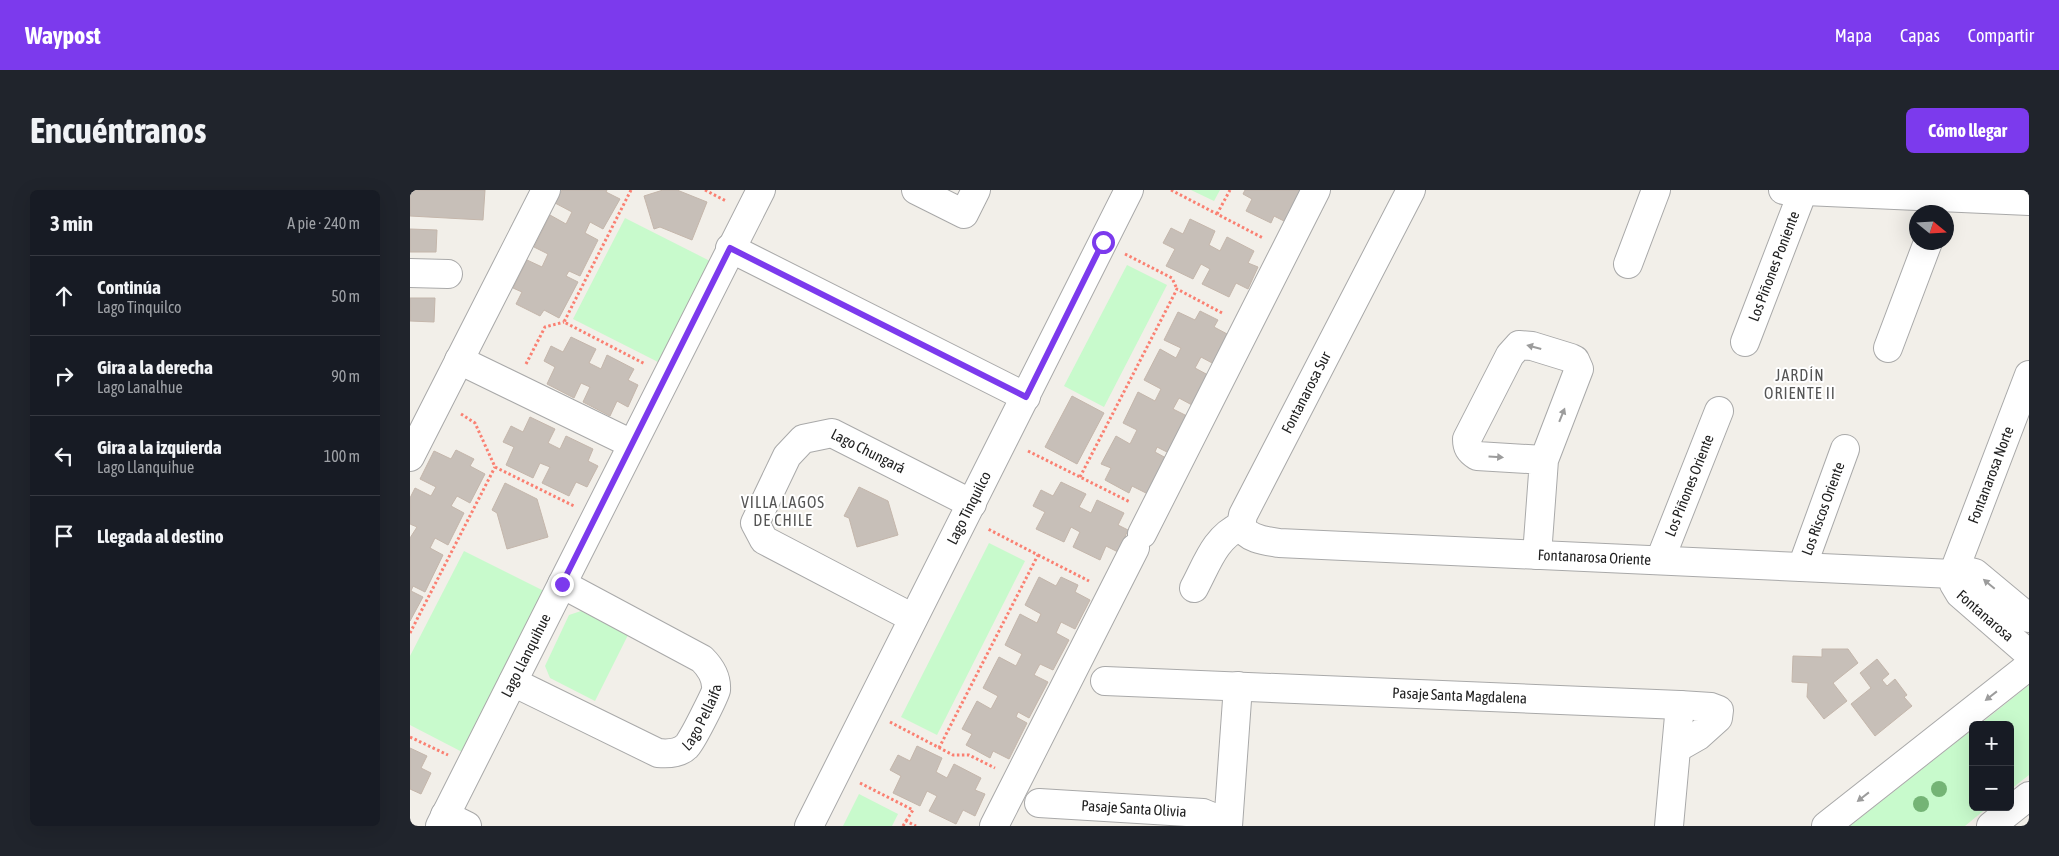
<!DOCTYPE html>
<html lang="es">
<head>
<meta charset="utf-8">
<style>
  :root { --surface:#171b24; --page:#20242c; --text:#f1f3f6; --muted:#9ea1a6; --line:#363941; --accent:#7c3aed }
  body { margin:0; font-family:"Asap Condensed",sans-serif; background:var(--page); color:var(--text) }
  .controls { position:absolute; right:15px; bottom:15px; display:grid; overflow:hidden; border-radius:8px; box-shadow:0 5px 20px #0002 }
  .controls button { width:45px; height:45px; display:grid; place-items:center; padding:0; border:0; border-bottom:1px solid var(--line); background:var(--surface); color:var(--text); font:25px sans-serif }
  .compass { position:absolute; left:1499px; top:15px; width:45px; height:45px; border-radius:50%; background:var(--surface); box-shadow:0 5px 20px #0002; rotate:108deg }
  .stop { position:absolute; width:15px; height:15px; margin:-11px; border:4px solid #7c3aed; border-radius:50%; background:#fff }
  .stop.end { background:#7c3aed; border-color:#fff; box-shadow:0 1px 5px #0008 }
  .list { margin:0; padding:0; list-style:none }
  h2 { display:flex; justify-content:space-between; align-items:center; height:65px; margin:0; padding:0 20px; font-size:21px }
  h2 small { font-size:16px; font-weight:400; color:var(--muted) }
  .list li { display:grid; grid-template-columns:32px 1fr auto; gap:15px; align-items:center; box-sizing:border-box; height:80px; padding:0 20px; border-top:1px solid var(--line) }
  .list b { display:block; font-size:19px; white-space:nowrap }
  .list p { margin:0; font-size:16px; white-space:nowrap; color:var(--muted) }
  .list em { font-size:16px; font-style:normal; color:var(--muted) }
  .icon { flex:none; width:28px; height:28px; fill:none; stroke:currentColor; stroke-width:2; stroke-linecap:round; stroke-linejoin:round }
  .map { position:relative; flex:none; width:1619px; height:636px; overflow:hidden; border-radius:8px }
  header { display:flex; align-items:center; gap:30px; box-sizing:border-box; height:70px; padding:0 25px; background:var(--accent); color:#fff }
  header strong { font-size:24px }
  nav { display:flex; gap:28px; margin-inline-start:auto; font-size:18px }
  .intro { display:flex; align-items:center; justify-content:space-between; box-sizing:border-box; height:120px; padding:0 30px }
  h1 { margin:0; font-size:35px }
  .button { padding:12px 22px; border-radius:8px; background:var(--accent); color:#fff; font-size:18px; font-weight:700 }
  main { display:flex; gap:30px; padding:0 30px }
  aside { flex:1; background:var(--surface); border-radius:8px; box-shadow:0 5px 20px #0002 }
  .map>svg:first-child { display:block }
  .park { fill:#c8facc }
  .building { fill:#c7bfb8; stroke:#c4b6ab }
  .lines { fill:none; stroke-linecap:round; stroke-linejoin:round }
  .minor-casing { stroke:#a9a9a9; stroke-width:30 }
  .path { stroke:#fa8072; stroke-width:3; stroke-dasharray:2.5 2.5; stroke-linecap:butt }
  .minor { stroke:#fff; stroke-width:28 }
  .tree { fill:#74b475 }
  .oneway { fill:#9c9c9c }
  .route { stroke:#7c3aed; stroke-width:6 }
  .labels { text-anchor:middle; stroke-width:4; stroke-linejoin:round; paint-order:stroke }
  .street-label { font-size:15px; fill:#222; stroke:#fff }
  .neighbourhood-label { font-size:16px; letter-spacing:1px; fill:#555; stroke:#fff }
</style>
</head>
<body>
<header>
<strong>Waypost</strong>
<nav><a>Mapa</a><a>Capas</a><a>Compartir</a></nav>
</header>
<div class="intro"><h1>Encuéntranos</h1><a class="button">Cómo llegar</a></div>
<main>
<aside>
<h2>3 min<small>A pie · 240 m</small></h2>
<ul class="list">
<li><svg class="icon" aria-label="ahead" viewBox="0 0 24 24"><path d="M12 20V5M6 11l6-6 6 6"/></svg><div><b>Continúa</b><p>Lago Tinquilco</p></div><em>50 m</em></li>
<li><svg class="icon" aria-label="right" viewBox="0 0 24 24"><path d="M7 20v-9h11M14 6l5 5-5 5"/></svg><div><b>Gira a la derecha</b><p>Lago Lanalhue</p></div><em>90 m</em></li>
<li><svg class="icon" aria-label="left" viewBox="0 0 24 24"><path d="M17 20v-9H6M10 6l-5 5 5 5"/></svg><div><b>Gira a la izquierda</b><p>Lago Llanquihue</p></div><em>100 m</em></li>
<li><svg class="icon" aria-label="arrive" viewBox="0 0 24 24"><path d="M6 21V4h12l-3 4 3 4H6"/></svg><div><b>Llegada al destino</b></div></li>
</ul>
</aside>
<div class="map">
<svg width="1619" height="636" viewBox="0 0 1619 636">
  <rect width="100%" height="100%" fill="#f2efe9"/>
  <!-- park -->
  <g class="park">
    <path d="M781,0H810L804,11Z"/>
    <path d="M215,28L300,71L248,172L163,129Z"/>
    <path d="M717,75L757,95L694,217L654,196Z"/>
    <path d="M579,353L615,371L527,545L491,527Z"/>
    <path d="M54,361L138,403L56,564L0,535V466Z"/>
    <path d="M171,421L218,445L185,511L140,488L135,476L159,425Z"/>
    <path d="M1619,495V585L1600,600V535H1569Z"/>
    <path d="M1563,539V617H1578L1555,636H1440Z"/>
    <path d="M449,604L488,624L482,636H433Z"/>
  </g>
  <!-- building -->
  <g class="building">
    <path d="M0,0H75L73,30L0,26Z"/>
    <path d="M152,0H197L196,2L210,9L193,39L180,32L175,43L188,50L170,86L159,81L156,86L168,92L149,128L134,120L130,126L106,114L112,102L103,98L117,70L132,77L138,64L124,57L140,25L156,34L162,22L145,13Z"/>
    <path d="M253,0H267L297,12L282,50L250,37L244,39L234,6Z"/>
    <path d="M835,0H897L880,34L864,26L861,33L836,21L842,9L833,4Z"/>
    <path d="M780,29L805,41L799,55L810,61L817,47L844,61L838,73L848,77L838,99L826,93L819,107L792,94L800,79L791,74L783,89L756,76L765,59L753,53L761,38L773,44Z"/>
    <path d="M0,39L27,40L26,62H0Z"/>
    <path d="M0,108H25L24,132L0,131Z"/>
    <path d="M790,121L808,130L804,137L819,145L804,174L791,167L785,178L798,185L782,215L769,208L763,219L777,226L759,263L747,257L745,262L756,268L738,304L722,296L719,303L695,290L701,278L691,274L706,246L720,254L727,240L713,233L728,202L745,211L751,199L734,190L750,159L766,168L771,158L754,150L768,122L785,130Z"/>
    <path d="M161,147L186,159L179,173L191,179L197,165L224,179L218,190L228,195L218,217L207,211L200,226L173,212L180,197L171,193L164,208L137,194L145,177L134,171L141,156L153,162Z"/>
    <path d="M662,206L694,223L667,274L635,257Z"/>
    <path d="M120,227L145,239L138,253L150,259L156,246L183,259L178,271L188,276L177,297L166,292L159,306L132,293L140,277L130,273L123,288L96,275L104,257L93,252L101,236L113,242Z"/>
    <path d="M46,260L64,269L60,276L75,284L60,313L47,306L41,316L54,323L38,355L25,348L20,358L33,365L15,402L3,396L1,401L13,407L0,431V348L7,337L0,334V308L5,298L21,306L26,297L10,289L24,261L41,269Z"/>
    <path d="M651,292L676,304L669,317L681,323L687,310L714,323L708,335L718,340L708,362L696,356L690,370L663,357L670,342L661,337L654,352L626,339L635,322L623,316L631,300L643,306Z"/>
    <path d="M95,293L127,309L138,347L97,359L87,323L82,320Z"/>
    <path d="M449,297L478,311L488,345L447,357L439,328L434,326Z"/>
    <path d="M629,387L646,396L651,387L668,395L665,402L680,410L665,439L651,432L646,443L659,450L643,480L630,474L624,485L638,492L619,528L608,522L606,527L617,533L599,569L583,561L580,568L556,555L562,544L552,539L567,511L581,519L588,506L573,498L589,467L606,476L612,464L595,455L610,424L627,433L631,424L615,415Z"/>
    <path d="M1412,459H1438L1448,473L1423,493L1437,511L1414,529L1397,507L1398,493L1382,492L1383,466L1412,467Z"/>
    <path d="M1467,469L1479,484L1472,490L1477,496L1485,489L1497,505L1494,507L1502,516L1465,546L1441,514L1461,498L1450,483Z"/>
    <path d="M507,556L532,568L526,582L537,588L544,574L571,588L565,600L575,604L565,626L553,620L546,634L519,621L527,606L517,601L510,616L483,603L491,586L480,580L488,565L500,571Z"/>
    <path d="M0,558L17,566L11,578L21,583L11,604L0,599Z"/>
  </g>
  <g class="lines">
    <!-- minor casing -->
    <g class="minor-casing">
      <g id="minor">
        <path d="M506,0L554,24L566,0"/>
        <path d="M1373,0L1619,11"/>
        <path d="M320,58L616,207"/>
        <path d="M1218,74L1246,0"/>
        <path d="M0,83L38,84"/>
        <path id="s1" d="M1335,152L1393,1"/>
        <path d="M1478,158L1518,52"/>
        <path d="M49,170L222,254"/>
        <path id="s2" d="M1619,185L1543,384L1544,394L1550,404L1619,464"/>
        <path d="M0,267L136,0"/>
        <path id="s3" d="M831,336C837,349 856,351 869,353L1543,384L1557,381L1565,383L1619,428"/>
        <path id="s4" d="M831,336L833,325L1001,0"/>
        <path d="M732,344L906,0"/>
        <path d="M1127,365L1134,270L1169,179L1165,170L1161,168L1122,156L1109,155L1100,165L1057,249C1057,257 1059,261 1067,266L1134,270"/>
        <path id="s5" d="M1250,370L1309,221"/>
        <path id="s6" d="M1392,377L1435,259"/>
        <path d="M784,398C797,374 805,347 831,336"/>
        <path id="s7" d="M503,428L354,350L345,333L377,266L393,249L422,243L562,314"/>
        <path id="s8" d="M695,491L1270,515L1301,517L1309,520L1308,528L1288,546L1267,558"/>
        <path id="s9" d="M103,492L248,563C258,564 269,564 277,556C281,553 305,505 306,500C307,488 300,477 292,469L152,394"/>
        <path id="s10" d="M629,613L793,623L810,630L815,636"/>
        <path d="M35,625L57,636"/>
        <path id="s11" d="M30,636L351,0"/>
        <path id="s12" d="M399,636L719,0"/>
        <path d="M584,636L725,358"/>
        <path d="M818,636L828,496"/>
        <path d="M1259,636L1270,515"/>
        <path d="M1416,636L1619,476"/>
        <path d="M1581,636L1619,606"/>
      </g>
    </g>
    <!-- path -->
    <g class="path">
      <path d="M221,0L154,132L235,174"/>
      <path d="M295,0L316,11"/>
      <path d="M761,0L853,48"/>
      <path d="M807,24L820,0"/>
      <path d="M715,64L762,88L767,99"/>
      <path d="M116,174L135,137L154,132"/>
      <path d="M51,224L65,233L85,277L164,316"/>
      <path d="M618,261L720,312"/>
      <path d="M670,287L767,99L814,124"/>
      <path d="M628,365L679,391"/>
      <path d="M0,443L85,277"/>
      <path d="M480,532L543,565H559L585,578"/>
      <path d="M0,547L38,565"/>
      <path d="M529,558L628,365L578,339"/>
      <path d="M450,593L503,620L496,631"/>
      <path d="M493,636L496,631L506,636"/>
    </g>
    <!-- minor -->
    <use href="#minor" class="minor"/>
  </g>
  <!-- trees -->
  <g class="tree">
    <circle cx="1529" cy="599" r="8"/>
    <circle cx="1511" cy="614" r="8"/>
  </g>
  <!-- one-way arrows -->
  <defs><path id="oneway-solid" d="M-6-.8H1V-3.2L6.5 0L1 3.2V.8H-6Z" transform="scale(1.25)"/></defs>
  <g class="oneway">
    <use href="#oneway-solid" transform="translate(1124 157) rotate(-165)"/>
    <use href="#oneway-solid" transform="translate(1152 225) rotate(-68)"/>
    <use href="#oneway-solid" transform="translate(1086 267) rotate(4)"/>
    <use href="#oneway-solid" transform="translate(1579 394) rotate(-140)"/>
    <use href="#oneway-solid" transform="translate(1581 506) rotate(142)"/>
    <use href="#oneway-solid" transform="translate(1453 607) rotate(142)"/>
  </g>
  <g class="lines">
    <!-- route -->
    <path class="route" d="M152,394L320,58L616,207L693,52"/>
  </g>
  <g class="labels">
    <!-- street labels -->
    <g class="street-label">
      <text dy="5" stroke="none"><textPath href="#s1" startOffset="81">Los Piñones Poniente</textPath></text>
      <text dy="5" stroke="none"><textPath href="#s4" startOffset="149">Fontanarosa Sur</textPath></text>
      <text dy="5" stroke="none"><textPath href="#s7" startOffset="355">Lago Chungará</textPath></text>
      <text transform="translate(1581 285) rotate(-69)" y="5">Fontanarosa Norte</text>
      <text dy="5" stroke="none"><textPath href="#s5" startOffset="80">Los Piñones Oriente</textPath></text>
      <text dy="5" stroke="none"><textPath href="#s12" startOffset="356">Lago Tinquilco</textPath></text>
      <text dy="5" stroke="none"><textPath href="#s6" startOffset="62">Los Riscos Oriente</textPath></text>
      <text dy="5" stroke="none"><textPath href="#s3" startOffset="359">Fontanarosa Oriente</textPath></text>
      <text dy="5" stroke="none"><textPath href="#s2" startOffset="268">Fontanarosa</textPath></text>
      <text dy="5" stroke="none"><textPath href="#s11" startOffset="191">Lago Llanquihue</textPath></text>
      <text dy="5" stroke="none"><textPath href="#s8" startOffset="355">Pasaje Santa Magdalena</textPath></text>
      <text dy="5" stroke="none"><textPath href="#s9" startOffset="225">Lago Pellaifa</textPath></text>
      <text dy="5" stroke="none"><textPath href="#s10" startOffset="95">Pasaje Santa Olivia</textPath></text>
    </g>
    <!-- neighbourhood labels -->
    <g class="neighbourhood-label">
      <text x="1390" y="191">JARDÍN<tspan x="1390" dy="18">ORIENTE II</tspan></text>
      <text x="373" y="318">VILLA LAGOS<tspan x="373" dy="18">DE CHILE</tspan></text>
    </g>
  </g>
</svg>
<div class="controls">
<button>+</button>
<button>−</button>
</div>
<svg class="compass" viewBox="-18 -18 36 36"><path d="M0-13l5 13h-10z" fill="#e53935"/><path d="M0 13l5-13h-10z" fill="#9ea1a6"/></svg>
<div class="stop" style="left:693px;top:52px"></div>
<div class="stop end" style="left:152px;top:394px"></div>
</div>
</main>
</body>
</html>
